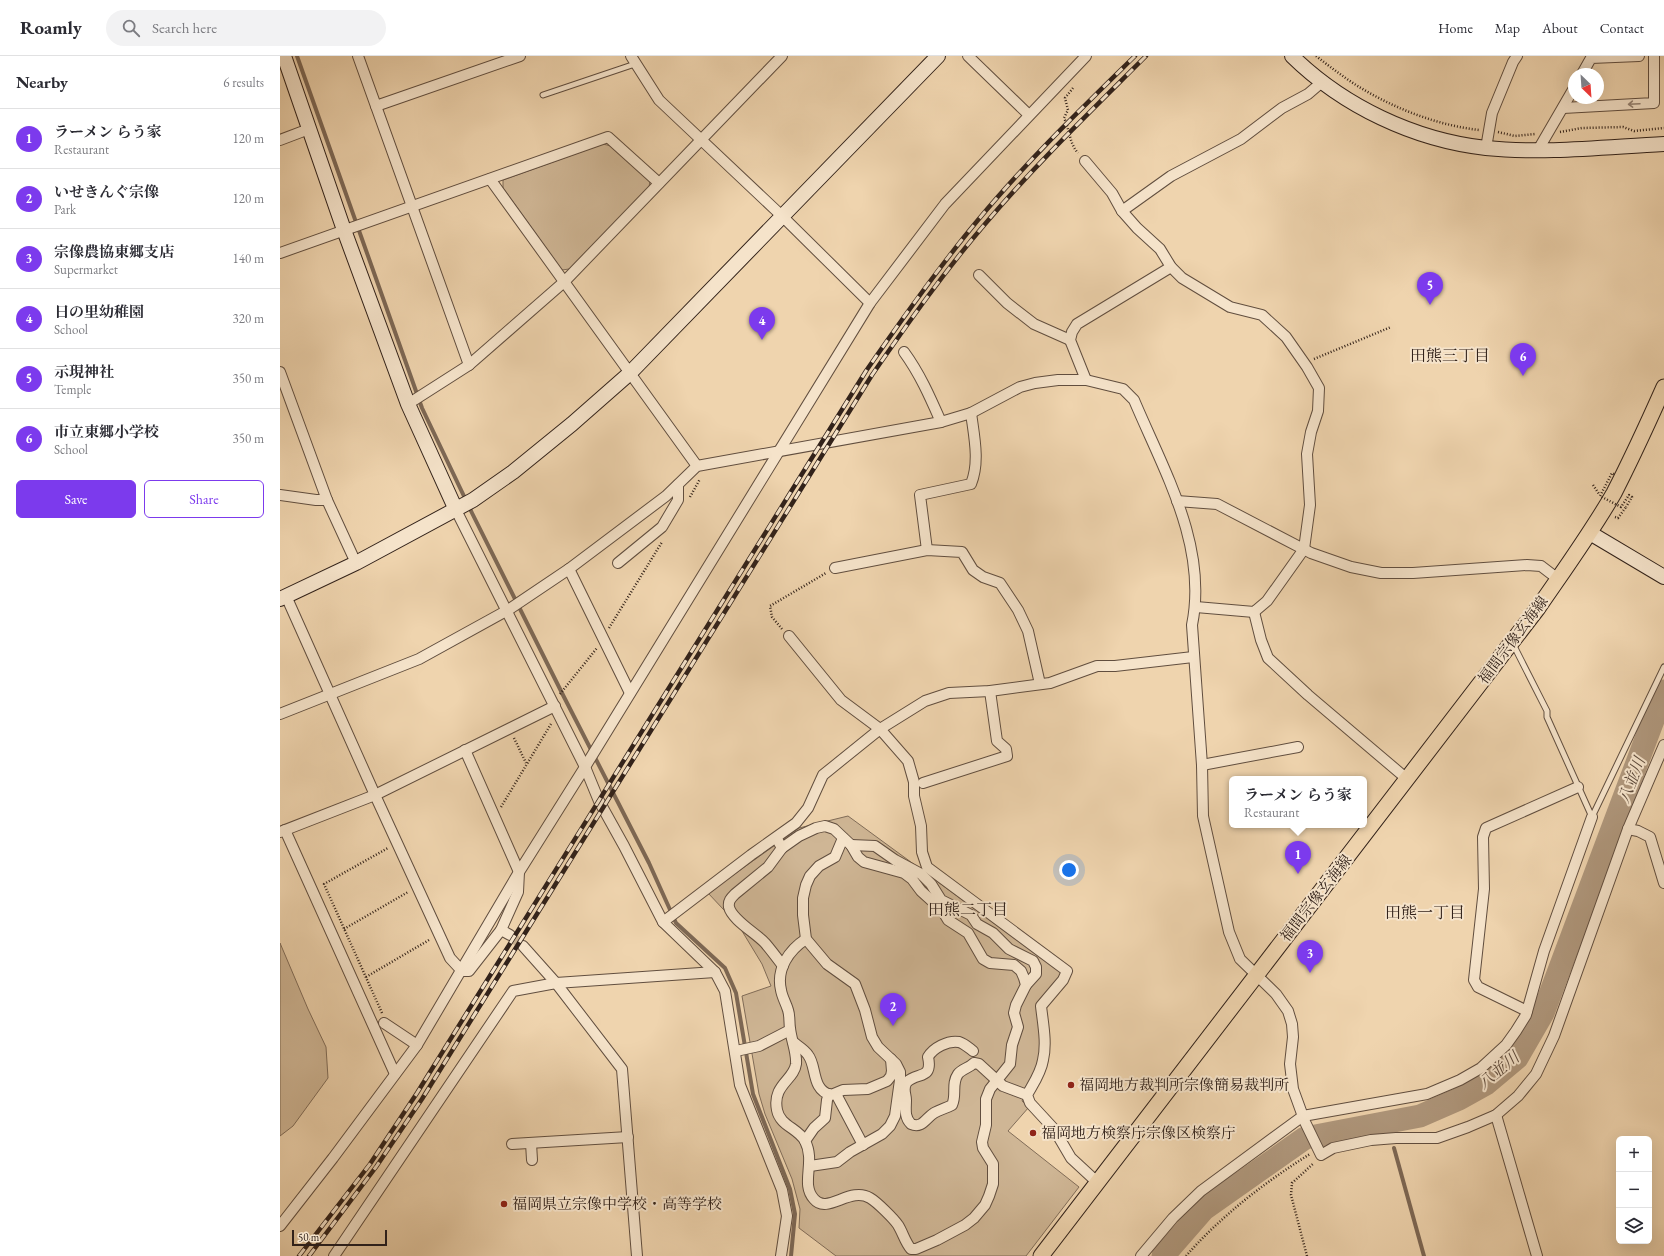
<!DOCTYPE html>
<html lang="en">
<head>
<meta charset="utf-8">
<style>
  :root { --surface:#fff; --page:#f2f2f3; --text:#2b2b33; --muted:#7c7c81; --line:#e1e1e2; --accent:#7c3aed }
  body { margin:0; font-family:"EB Garamond","Noto Serif JP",serif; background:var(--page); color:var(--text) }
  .controls { position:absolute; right:12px; bottom:12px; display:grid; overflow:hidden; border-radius:6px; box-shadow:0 4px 16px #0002 }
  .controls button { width:36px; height:36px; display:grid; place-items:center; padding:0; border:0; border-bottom:1px solid var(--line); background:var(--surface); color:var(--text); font:20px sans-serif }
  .compass { position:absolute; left:1288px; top:12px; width:36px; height:36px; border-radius:50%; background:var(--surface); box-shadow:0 4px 16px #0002; rotate:155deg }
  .scale { position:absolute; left:12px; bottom:10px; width:95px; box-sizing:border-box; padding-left:4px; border:2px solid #32221a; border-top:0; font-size:11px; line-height:14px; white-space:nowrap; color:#32221a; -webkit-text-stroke:3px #f5e3ca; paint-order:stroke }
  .you { position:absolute; left:789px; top:814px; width:14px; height:14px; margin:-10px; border:3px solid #fff; border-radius:50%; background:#1a73e8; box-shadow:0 0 0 6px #1a73e833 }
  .badge { display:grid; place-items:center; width:26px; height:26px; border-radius:50%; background:var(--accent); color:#fff; font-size:13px; font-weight:700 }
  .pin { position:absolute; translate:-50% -33px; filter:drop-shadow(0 1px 2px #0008) }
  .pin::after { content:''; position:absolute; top:21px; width:14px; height:12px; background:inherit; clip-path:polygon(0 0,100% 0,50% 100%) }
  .popup { position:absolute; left:949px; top:720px; width:138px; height:52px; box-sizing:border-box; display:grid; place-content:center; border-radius:6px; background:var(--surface); filter:drop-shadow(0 1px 3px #0005); font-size:13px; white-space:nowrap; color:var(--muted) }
  .popup b { font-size:15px; color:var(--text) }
  .popup::after { content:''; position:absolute; left:50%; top:100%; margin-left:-8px; border:8px solid transparent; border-top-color:var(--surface) }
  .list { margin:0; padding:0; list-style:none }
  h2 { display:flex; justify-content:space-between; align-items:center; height:52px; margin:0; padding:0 16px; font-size:17px }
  h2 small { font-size:13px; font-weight:400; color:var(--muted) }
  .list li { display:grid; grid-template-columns:26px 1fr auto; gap:12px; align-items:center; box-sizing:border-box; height:60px; padding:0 16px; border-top:1px solid var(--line) }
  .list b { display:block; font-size:15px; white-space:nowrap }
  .list p { margin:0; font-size:13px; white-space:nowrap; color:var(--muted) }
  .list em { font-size:13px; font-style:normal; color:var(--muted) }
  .actions { display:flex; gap:8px; padding:12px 16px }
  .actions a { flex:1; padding:9px 0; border:1px solid var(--accent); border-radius:6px; text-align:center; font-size:14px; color:var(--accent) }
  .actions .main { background:var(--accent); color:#fff }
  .icon { flex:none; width:22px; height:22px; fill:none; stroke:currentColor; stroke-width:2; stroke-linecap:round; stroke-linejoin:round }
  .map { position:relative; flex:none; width:1384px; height:1200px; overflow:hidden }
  header { display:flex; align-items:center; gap:24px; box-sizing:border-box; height:56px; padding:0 20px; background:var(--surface); border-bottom:1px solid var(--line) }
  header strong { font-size:19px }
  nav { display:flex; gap:22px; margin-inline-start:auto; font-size:14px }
  .search { width:280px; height:36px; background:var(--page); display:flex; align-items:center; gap:10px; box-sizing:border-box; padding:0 14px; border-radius:22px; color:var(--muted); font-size:15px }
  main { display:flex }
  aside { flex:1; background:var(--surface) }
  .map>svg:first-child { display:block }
  .green { fill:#cfb695; stroke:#806c58 }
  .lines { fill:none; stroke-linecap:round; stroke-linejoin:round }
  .stream { stroke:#7d6855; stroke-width:4 }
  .river { stroke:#af977c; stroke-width:23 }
  .street-tunnel { stroke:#c9b090; stroke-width:10; stroke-dasharray:10 5; stroke-linecap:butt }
  .lane-casing { stroke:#614e3f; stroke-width:7 }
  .street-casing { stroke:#614e3f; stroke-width:12 }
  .secondary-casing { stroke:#32221a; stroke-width:16 }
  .primary-casing { stroke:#32221a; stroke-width:17 }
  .path { stroke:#32221a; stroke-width:2.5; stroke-dasharray:1 2; stroke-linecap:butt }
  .lane { stroke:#f5e3ca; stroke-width:5 }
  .street { stroke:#f5e3ca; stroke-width:10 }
  .secondary { stroke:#f5e3ca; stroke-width:14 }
  .primary { stroke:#efd4ae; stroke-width:15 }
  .rail-casing { stroke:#32221a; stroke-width:4.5 }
  .rail { stroke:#f5e3ca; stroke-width:3; stroke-dasharray:9; stroke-linecap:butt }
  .path-bridge { stroke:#32221a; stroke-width:2.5; stroke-dasharray:1 2; stroke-linecap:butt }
  .oneway { stroke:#948272 }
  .poi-dot { fill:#8f2418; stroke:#f5e3ca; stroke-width:1.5 }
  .labels { text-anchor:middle; stroke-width:4; stroke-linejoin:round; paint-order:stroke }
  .street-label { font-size:15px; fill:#32221a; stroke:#f5e3ca }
  .poi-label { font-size:15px; fill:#32221a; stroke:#f5e3ca; text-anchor:start }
  .neighbourhood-label { font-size:16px; fill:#32221a; stroke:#f5e3ca }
  .water-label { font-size:16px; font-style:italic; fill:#5e4b3c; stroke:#f5e3ca }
</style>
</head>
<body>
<header>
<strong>Roamly</strong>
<div class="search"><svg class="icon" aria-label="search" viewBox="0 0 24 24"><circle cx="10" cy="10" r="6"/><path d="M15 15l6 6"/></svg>Search here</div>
<nav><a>Home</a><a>Map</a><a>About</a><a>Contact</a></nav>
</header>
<main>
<aside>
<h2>Nearby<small>6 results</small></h2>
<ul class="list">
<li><span class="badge">1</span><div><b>ラーメン らう家</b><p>Restaurant</p></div><em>120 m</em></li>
<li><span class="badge">2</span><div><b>いせきんぐ宗像</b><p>Park</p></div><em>120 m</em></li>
<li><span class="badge">3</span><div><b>宗像農協東郷支店</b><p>Supermarket</p></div><em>140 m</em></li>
<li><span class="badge">4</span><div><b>日の里幼稚園</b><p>School</p></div><em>320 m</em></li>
<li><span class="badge">5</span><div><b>示現神社</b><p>Temple</p></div><em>350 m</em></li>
<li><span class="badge">6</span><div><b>市立東郷小学校</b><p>School</p></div><em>350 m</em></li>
</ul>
<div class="actions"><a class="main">Save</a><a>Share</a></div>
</aside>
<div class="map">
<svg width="1384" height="1200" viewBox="0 0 1384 1200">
  <rect width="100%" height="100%" fill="#efd4ae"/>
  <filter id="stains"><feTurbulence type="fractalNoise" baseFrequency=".005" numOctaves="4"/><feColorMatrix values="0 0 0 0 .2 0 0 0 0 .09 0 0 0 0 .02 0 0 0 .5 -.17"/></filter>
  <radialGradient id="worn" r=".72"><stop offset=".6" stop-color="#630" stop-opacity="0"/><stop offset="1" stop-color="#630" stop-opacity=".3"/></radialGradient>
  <!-- green -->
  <g class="green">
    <path d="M323,88L331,90L370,124L369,132L289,213L282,214L223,132V124Z"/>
    <path d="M568,760L781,916L777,926L758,947L761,992L758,1006L742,1045L749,1051L728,1075L799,1131L746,1200H556L519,1172L520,1153L512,1123L485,1058L479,1038L462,940L491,930L482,908L459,870L428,837L519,772Z"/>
    <path d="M0,887L28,953L46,991L48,1022L13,1070L0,1080Z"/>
  </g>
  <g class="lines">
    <!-- stream -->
    <g class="stream">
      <path d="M17,0L142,352L192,457L284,641L369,807L396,867L445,912L456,937L473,1038L510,1133L515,1158L511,1200"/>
      <path d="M1114,1092L1144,1200"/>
    </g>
    <!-- river -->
    <path class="river" d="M883,1200L924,1153L1025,1082L1140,1060L1179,1043L1206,1028L1237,1002L1263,957L1384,635"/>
    <!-- street-tunnel -->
    <path class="street-tunnel" d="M230,879L243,890"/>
    <!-- lane casing -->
    <g class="lane-casing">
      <g id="lane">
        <path d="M263,39L355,8"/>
        <path d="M1233,588L1267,655V661L1312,761"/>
        <path d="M1312,761L1384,611"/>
      </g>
    </g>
    <!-- street casing -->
    <g class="street-casing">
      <g id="street">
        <path d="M78,0L189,309"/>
        <path d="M351,0L379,44L503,161L590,247"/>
        <path d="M688,0L749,59"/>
        <path d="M1302,18L1311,2L1359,0"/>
        <path d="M96,50L240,0"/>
        <path d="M1283,52L1374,47V0"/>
        <path d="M0,84L29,73"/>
        <path d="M1206,92L1212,57L1233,6L1237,0"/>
        <path d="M1258,94L1294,32"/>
        <path d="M805,105L832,137L842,155L857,172L880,193L891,211L902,222L950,251L982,259L1006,281L1027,311L1039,332L1038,355L1031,376L1027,398L1030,449L1024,493L987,545L974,556L916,551"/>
        <path d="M210,123L417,410"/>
        <path d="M842,155L891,120L961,83L1002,52L1028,38L1042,26"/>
        <path d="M0,197L328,81L379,127"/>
        <path d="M699,219L727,247L754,268L790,284"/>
        <path d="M624,296C640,318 650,341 661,366"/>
        <path d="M0,316L47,444L76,507"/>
        <path d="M806,324L790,284L792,276L797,268L891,211"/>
        <path d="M128,348L189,309L284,226L502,0"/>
        <path d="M0,439L36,444H47"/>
        <path d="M897,445L937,448L1031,497L1071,511L1101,517H1133L1247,509L1261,510L1278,523"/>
        <path d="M176,454L305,711L319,745L344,790L383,866L435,916L445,935L460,1029L502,1134L507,1160L501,1200"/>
        <path d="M647,494L640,439L691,428C700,406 694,380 691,357"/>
        <path d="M338,507L382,471L398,444V429"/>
        <path d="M555,512L647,494L682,496L693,514L703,521L720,527L738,554L748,575L760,628"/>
        <path d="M289,513L350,637"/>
        <path d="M6,540L95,739L170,902L182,915"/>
        <path d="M974,556L981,584L988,602L1028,639L1127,723"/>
        <path d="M509,580L561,644L600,673L628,705L634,726V740L641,770L642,796L647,811L787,915L783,924L761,950C763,968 767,987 763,1004C761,1017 753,1028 747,1039L750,1047L774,1073L791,1102L818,1127"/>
        <path d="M0,658L139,603L228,554L289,513L386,440L417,410L661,366L691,357L740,331L755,327L778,324H806L843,333L854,344C884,415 928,490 912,569L922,709L923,760L949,876L960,903L996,938L1008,955L1012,968L1013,981L1010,1008L1013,1033L1025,1066L1041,1099L1053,1092L1091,1084L1116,1082H1157L1188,1071L1216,1059L1238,1040L1256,1018L1274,980L1348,773L1384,689"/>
        <path d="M922,709L1018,691"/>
        <path d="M643,727L727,700L726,693L717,685L710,635"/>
        <path d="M1348,773L1358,775L1370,781L1384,827"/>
        <path d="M5,774L115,1018"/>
        <path d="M0,776L95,739L275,650"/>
        <path d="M497,783L502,792L519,780L536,772L545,770L554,773L571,789L578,801L584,806L624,817L632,823L641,835L662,854L668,864L688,877L703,903L710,907L734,909L741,915L744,922L746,929L736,949L734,957L738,971L732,989L730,1008L710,1033L706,1043V1069L702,1086L703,1092L713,1108V1128L709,1140L705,1149L694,1162L685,1169L657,1184L636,1193H631C625,1186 623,1177 618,1169C614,1163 597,1146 590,1142C570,1130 547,1159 534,1143C520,1128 536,1106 525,1085C518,1072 500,1070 497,1054C492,1029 514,1024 516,1008C517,996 511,984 510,972C509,966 510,960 508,954C506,947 502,941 501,934C496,913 509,894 526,883"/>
        <path d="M571,789L595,790L615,804L641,818L651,828L661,844L691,859L697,868L713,877L729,893L753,905L756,911V918L746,929"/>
        <path d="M502,792L488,811L455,838C451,842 448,845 449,851C452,864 476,877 485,887C491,894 497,902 503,910"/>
        <path d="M383,866L471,799L516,767L528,752L543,719L600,673L645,645L669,637L710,635L770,627L817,610H835L913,601"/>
        <path d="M221,874L230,879"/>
        <path d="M243,890L276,927L342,1013L357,1200"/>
        <path d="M184,915H189L221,874L238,836L239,816L185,694"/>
        <path d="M1247,955L1198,931L1194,924L1204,833L1203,781L1206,772L1298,731"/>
        <path d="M104,967L137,989"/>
        <path d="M513,986C518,990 525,994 528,999C537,1010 531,1034 551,1039L563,1034L588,1033L607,1025L611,1020L612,1015L611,1003"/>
        <path d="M456,995L479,990L510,974"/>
        <path d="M693,995C689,992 685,988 679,986C668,984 653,992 648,1001C653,1024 637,1016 627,1026C622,1032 626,1038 626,1044C626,1053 624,1061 631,1068C642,1073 646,1062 654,1057C659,1054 666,1052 672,1049C677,1039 671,1028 678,1018C682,1013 689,1012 694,1007L699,1008L723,1030L747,1039"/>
        <path d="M556,1038L583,1089"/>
        <path d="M1216,1059L1257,1200"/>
        <path d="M525,1085L534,1072L545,1062L547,1044L549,1038"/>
        <path d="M251,1087L252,1104"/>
        <path d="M232,1088L348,1081"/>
        <path d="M530,1110L557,1106L570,1096L602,1078L610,1070L615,1060L620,1024V1016L616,1008L598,991L592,981L585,954L575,928L547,908L526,883L523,859V842L526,829L530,820L539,810L555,801L563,782"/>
        <path d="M0,1170L53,1102L137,989L239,816L305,711L590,247L665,148L806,0"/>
        <path d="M54,1200L233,935L276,927L435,916"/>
        <path d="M861,1200L893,1162L921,1135L1023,1060L1147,1038L1180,1024L1201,1012L1226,989L1236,975L1246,959L1264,895L1312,761"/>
      </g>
    </g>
    <!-- secondary casing -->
    <g class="secondary-casing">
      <g id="secondary">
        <path d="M4,0L64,174L128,348L176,454"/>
        <path d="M1012,0C1063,50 1134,84 1206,92C1264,98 1325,91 1384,88"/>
        <path d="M1310,477L1384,521"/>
        <path d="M0,543L76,507L193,444L233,416L292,368L350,317L658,0"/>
      </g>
    </g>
    <!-- primary casing -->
    <g class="primary-casing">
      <path id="primary" d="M761,1200L1258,552C1284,514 1311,477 1334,437C1352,402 1368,367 1384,331"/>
    </g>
    <!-- path -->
    <g class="path">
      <path d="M1036,0C1049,10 1062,20 1076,29C1113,52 1156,69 1199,74"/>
      <path d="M793,32L785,42L788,54L784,62C790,74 789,87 798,97"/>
      <path d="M1218,76L1235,80L1255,78"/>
      <path d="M1280,76L1302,72L1343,71L1354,75L1384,72"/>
      <path d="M1034,303L1111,271"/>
      <path d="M1313,429L1319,438"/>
      <path d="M410,441L420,423"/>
      <path d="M1335,461L1338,462L1346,451"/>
      <path d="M329,572L382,486"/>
      <path d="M502,573L492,561L490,550L546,517"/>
      <path d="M280,638L317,592"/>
      <path d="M234,682L246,707"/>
      <path d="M221,751L271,668"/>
      <path d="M64,873L128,836"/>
      <path d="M86,921L149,884"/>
      <path d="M102,957L44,828L108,792"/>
      <path d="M906,1200C941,1160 985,1126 1030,1098"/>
      <path d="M1027,1200L1011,1139L1012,1127L1034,1107"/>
    </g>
    <!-- lane -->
    <use href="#lane" class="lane"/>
    <!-- street -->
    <use href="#street" class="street"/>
    <!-- secondary -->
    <use href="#secondary" class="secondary"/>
    <!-- primary -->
    <use href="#primary" class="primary"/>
    <!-- rail casing -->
    <g class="rail-casing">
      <g id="rail">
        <path d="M19,1200L90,1108L137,1037L586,315C622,263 658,212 698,164C746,106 801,53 855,0"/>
        <path d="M29,1200L96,1111L142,1043L592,319C628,267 664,216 705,168C755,109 811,55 866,0"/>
      </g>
    </g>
    <!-- rail -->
    <use href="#rail" class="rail"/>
    <!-- path-bridge -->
    <path class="path-bridge" d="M1334,418L1332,417L1320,440L1341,451L1349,439L1352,441L1346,451"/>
  </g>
  <!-- one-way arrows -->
  <defs><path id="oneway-shaft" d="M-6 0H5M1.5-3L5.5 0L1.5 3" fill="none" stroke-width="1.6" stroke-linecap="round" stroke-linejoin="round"/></defs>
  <use class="oneway" href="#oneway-shaft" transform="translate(1354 48) rotate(177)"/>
  <!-- markers -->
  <g class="poi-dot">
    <circle cx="791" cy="1029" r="4"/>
    <circle cx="753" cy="1077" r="4"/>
    <circle cx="224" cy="1148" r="4"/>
  </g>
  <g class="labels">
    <!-- street labels -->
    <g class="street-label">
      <text transform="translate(1233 584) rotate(-53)" y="5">福間宗像玄海線</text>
      <text transform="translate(1036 842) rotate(-52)" y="5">福間宗像玄海線</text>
    </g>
    <!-- poi labels -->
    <g class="poi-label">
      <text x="799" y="1034">福岡地方裁判所宗像簡易裁判所</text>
      <text x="761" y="1082">福岡地方検察庁宗像区検察庁</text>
      <text x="232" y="1153">福岡県立宗像中学校・高等学校</text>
    </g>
    <!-- neighbourhood labels -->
    <g class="neighbourhood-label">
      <text x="1170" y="305">田熊三丁目</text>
      <text x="688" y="859">田熊二丁目</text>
      <text x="1145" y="862">田熊一丁目</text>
    </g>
    <!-- water labels -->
    <g class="water-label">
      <text transform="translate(1351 724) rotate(-69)" y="6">八並川</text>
      <text transform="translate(1218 1014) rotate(-40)" y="6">八並川</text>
    </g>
  </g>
  <rect width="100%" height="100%" filter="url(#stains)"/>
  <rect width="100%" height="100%" fill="url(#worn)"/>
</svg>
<div class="controls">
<button>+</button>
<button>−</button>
<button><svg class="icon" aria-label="layers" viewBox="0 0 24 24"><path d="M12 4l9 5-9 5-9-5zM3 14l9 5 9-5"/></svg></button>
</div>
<svg class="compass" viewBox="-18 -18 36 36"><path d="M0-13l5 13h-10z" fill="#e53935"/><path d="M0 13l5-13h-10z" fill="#7c7c81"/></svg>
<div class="scale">50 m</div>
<div class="you"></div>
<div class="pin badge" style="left:1018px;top:818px">1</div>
<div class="popup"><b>ラーメン らう家</b>Restaurant</div>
<div class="pin badge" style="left:613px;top:970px">2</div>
<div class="pin badge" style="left:1030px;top:917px">3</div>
<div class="pin badge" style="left:482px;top:284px">4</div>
<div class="pin badge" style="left:1150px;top:249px">5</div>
<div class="pin badge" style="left:1243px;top:320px">6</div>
</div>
</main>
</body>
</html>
